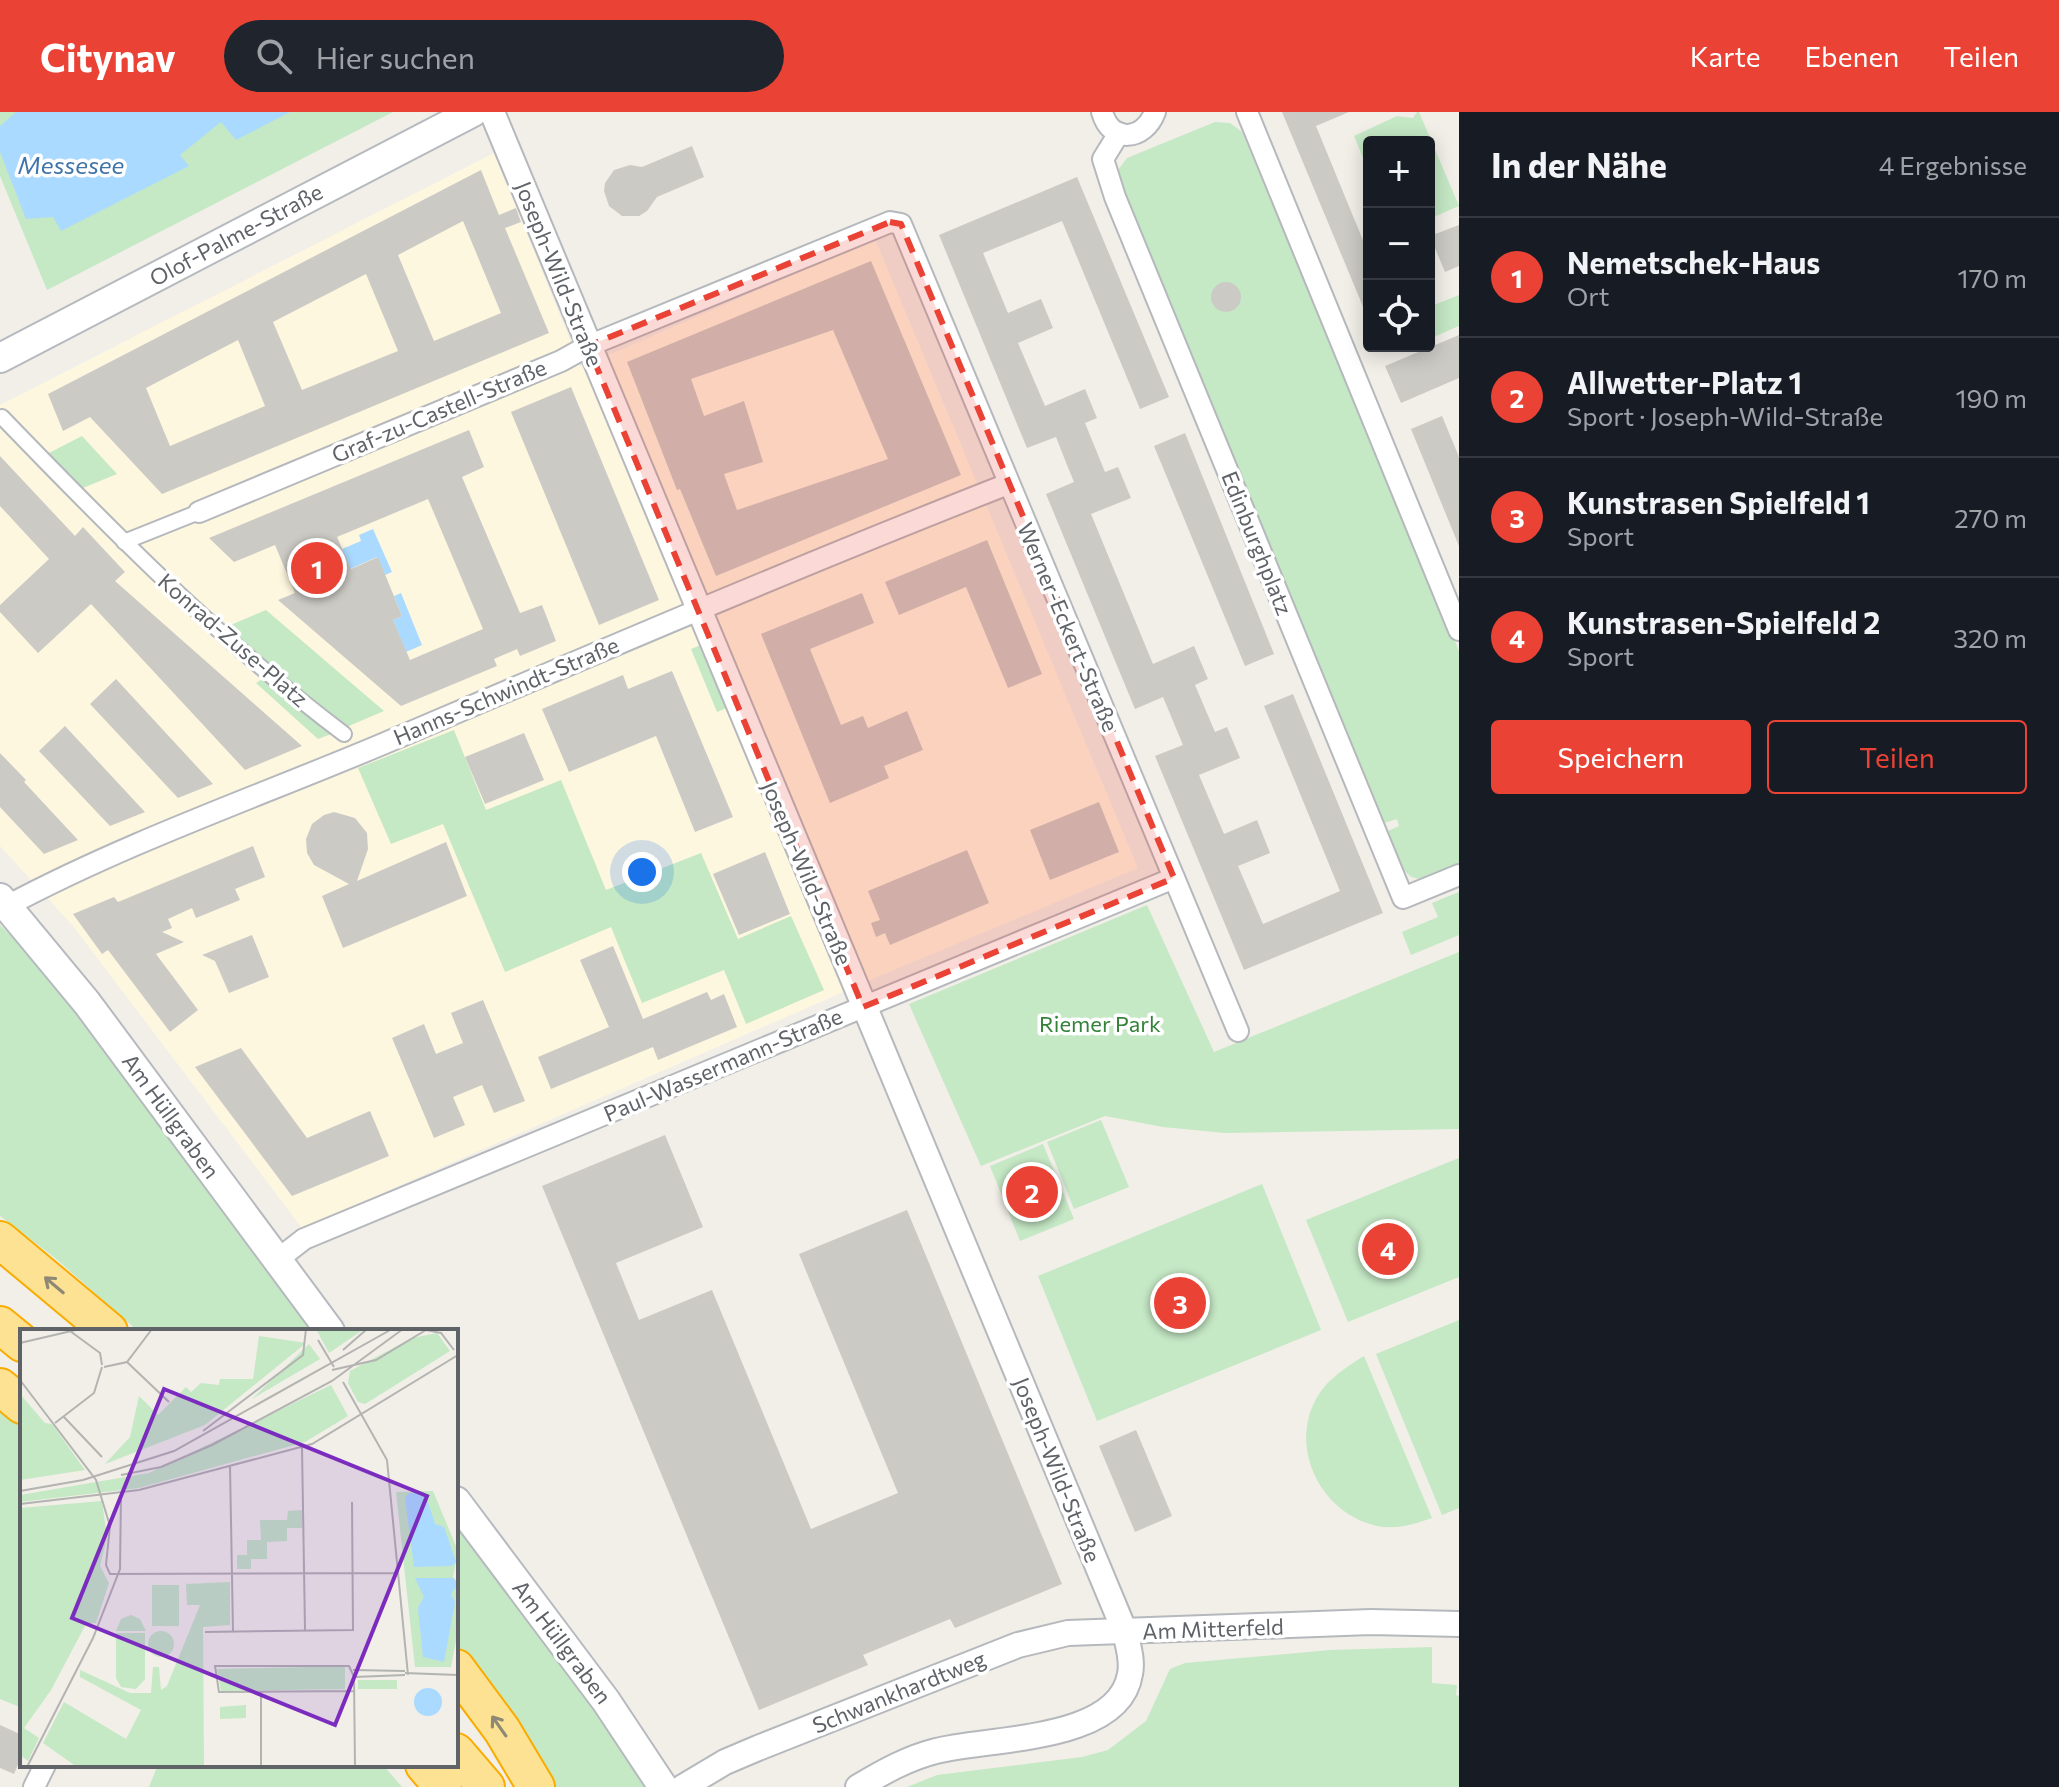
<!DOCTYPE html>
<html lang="de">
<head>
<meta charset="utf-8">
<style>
  :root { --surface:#171b24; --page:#20242c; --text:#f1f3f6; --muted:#9ea1a6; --line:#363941; --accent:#ea4335 }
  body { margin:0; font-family:Commissioner,sans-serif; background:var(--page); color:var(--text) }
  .controls { position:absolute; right:24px; top:24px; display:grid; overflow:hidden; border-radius:8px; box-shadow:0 4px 20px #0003 }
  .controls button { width:72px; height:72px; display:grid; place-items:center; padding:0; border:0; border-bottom:2px solid var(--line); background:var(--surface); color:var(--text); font:40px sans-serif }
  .you { position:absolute; left:642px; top:760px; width:28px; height:28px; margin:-20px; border:6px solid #fff; border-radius:50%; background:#1a73e8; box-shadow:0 0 0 12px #1a73e833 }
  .badge { display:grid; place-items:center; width:52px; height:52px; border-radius:50%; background:var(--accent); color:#fff; font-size:26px; font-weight:700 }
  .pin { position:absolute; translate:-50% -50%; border:4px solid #fff; box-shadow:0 2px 8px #0006 }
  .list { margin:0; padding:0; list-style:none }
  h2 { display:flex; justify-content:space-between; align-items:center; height:104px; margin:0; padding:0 32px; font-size:34px }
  h2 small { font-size:26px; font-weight:400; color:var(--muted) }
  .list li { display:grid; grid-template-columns:52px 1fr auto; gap:24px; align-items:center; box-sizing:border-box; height:120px; padding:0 32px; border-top:2px solid var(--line) }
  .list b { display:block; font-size:30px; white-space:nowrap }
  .list p { margin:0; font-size:26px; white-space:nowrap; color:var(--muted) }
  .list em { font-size:26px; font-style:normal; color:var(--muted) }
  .actions { display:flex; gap:16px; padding:24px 32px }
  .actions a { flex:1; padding:18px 0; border:2px solid var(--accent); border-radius:8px; text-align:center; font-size:28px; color:var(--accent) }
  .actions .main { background:var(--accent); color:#fff }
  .icon { flex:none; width:44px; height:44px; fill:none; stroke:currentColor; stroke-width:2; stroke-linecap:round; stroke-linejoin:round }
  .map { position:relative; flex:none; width:1459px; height:1675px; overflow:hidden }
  header { display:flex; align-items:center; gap:48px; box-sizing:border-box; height:112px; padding:0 40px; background:var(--accent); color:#fff }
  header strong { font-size:38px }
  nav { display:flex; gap:44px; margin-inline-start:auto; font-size:28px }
  .search { width:560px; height:72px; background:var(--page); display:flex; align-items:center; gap:20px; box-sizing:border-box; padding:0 28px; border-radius:44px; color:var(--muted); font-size:30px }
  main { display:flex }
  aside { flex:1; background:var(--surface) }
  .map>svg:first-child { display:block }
  .commercial { fill:#fef7e0 }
  .green { fill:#c5e8c5 }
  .water { fill:#aadaff }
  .building { fill:#cccac5; fill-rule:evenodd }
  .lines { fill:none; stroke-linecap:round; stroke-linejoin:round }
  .pedestrian-casing { stroke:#b5b8bc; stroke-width:18 }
  .minor-casing { stroke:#b5b8bc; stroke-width:24 }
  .tertiary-casing { stroke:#b5b8bc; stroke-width:28 }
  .secondary-casing { stroke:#b6babf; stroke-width:32 }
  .motorway-casing { stroke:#f9ab00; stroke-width:40 }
  .pedestrian { stroke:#fff; stroke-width:14 }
  .minor { stroke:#fff; stroke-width:20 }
  .tertiary { stroke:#fff; stroke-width:24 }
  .secondary { stroke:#fff; stroke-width:28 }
  .motorway { stroke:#fde293; stroke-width:36 }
  .oneway { stroke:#8e8975 }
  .marked { fill:#ea4335; fill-opacity:0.2; stroke:#ea4335; stroke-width:6; stroke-dasharray:16 10; stroke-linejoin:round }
  .labels { text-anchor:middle; stroke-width:7; stroke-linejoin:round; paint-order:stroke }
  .street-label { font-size:22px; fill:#5f6368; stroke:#fff }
  .park-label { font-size:22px; fill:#348238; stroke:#fff }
  .water-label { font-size:24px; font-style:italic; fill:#4174aa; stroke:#fff }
  .inset-road { fill:none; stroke:#b3b3b1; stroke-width:2 }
  .view { fill:#7b2cbf; fill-opacity:0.15; stroke:#7b2cbf; stroke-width:4 }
  .inset-edge { fill:none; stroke:#5f6368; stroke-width:4 }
</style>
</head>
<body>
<header>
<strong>Citynav</strong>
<div class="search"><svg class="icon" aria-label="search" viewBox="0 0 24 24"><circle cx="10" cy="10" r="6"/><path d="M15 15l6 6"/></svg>Hier suchen</div>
<nav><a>Karte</a><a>Ebenen</a><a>Teilen</a></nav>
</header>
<main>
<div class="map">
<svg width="1459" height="1675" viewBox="0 0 1459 1675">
  <rect width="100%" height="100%" fill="#f1efe8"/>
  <!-- commercial -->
  <path class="commercial" d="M494,41L581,255L875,127L1138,756L887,861L302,1116L73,814L0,734V293Z"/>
  <!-- green -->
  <g class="green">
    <path d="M0,0H393L47,178L0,64Z"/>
    <path d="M1417,0H1419L1459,94L1429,107V30H1369V60L1354,24L1397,4L1413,6Z"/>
    <path d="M1215,10L1230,11L1242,20L1459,539V755C1405,777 1407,769 1388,719L1399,714L1397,707L1384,711L1117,72L1118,58L1127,46Z"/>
    <path d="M1459,183V214L1429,227V195Z"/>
    <path d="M82,324L117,362L78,378L45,343Z"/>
    <path d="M266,498L384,599L344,616L221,517Z"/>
    <path d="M703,532L729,595L717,600L691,537Z"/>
    <path d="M264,566L334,621L318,627L256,571Z"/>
    <path d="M454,618L486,698L561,668L606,778L701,741L738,827L791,804L824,878L746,912L724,858L642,891L611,815L505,860L443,712L391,732L358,656Z"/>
    <path d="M1459,780V823L1411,843L1402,820L1438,805L1432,791Z"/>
    <path d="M1147,793L1214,940L1459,840V1017L1225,1021L1163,1015L1105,1004L981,1054L909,892Z"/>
    <path d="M0,813L25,838L85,914L313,1219H138L55,1146L0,1104Z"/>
    <path d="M1101,1008L1129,1075L1074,1097L1047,1030Z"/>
    <path d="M1043,1032L1074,1107L1020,1129L990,1054Z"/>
    <path d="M1459,1046V1165L1348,1210L1306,1108Z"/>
    <path d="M1262,1072L1321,1218L1097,1309L1038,1164Z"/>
    <path d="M1459,1208V1396L1442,1403L1376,1242Z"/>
    <path d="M1364,1244L1432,1406C1415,1412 1396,1418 1377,1414C1316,1401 1283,1324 1325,1274C1336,1262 1351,1252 1364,1244Z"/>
    <path d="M0,1295L22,1312V1596L0,1587Z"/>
    <path d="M456,1409L597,1594L651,1675H551L491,1577L456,1532Z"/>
    <path d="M1432,1535V1571L1457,1573L1456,1583L1459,1584V1675H907L937,1663L1082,1645L1108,1638L1146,1609L1170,1557L1185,1551L1330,1538Z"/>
    <path d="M154,1653H383L402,1675H149L157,1655Z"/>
  </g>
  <!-- water -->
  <g class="water">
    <path d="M16,0H290L236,28L221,10L180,43L189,54L61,119L53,105L26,107L0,40V14Z"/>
    <path d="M373,417L392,460L385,463L377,445L350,457L342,437L361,429L359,423Z"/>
    <path d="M401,481L422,533L406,540L393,508L402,504L394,484Z"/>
  </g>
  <!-- building -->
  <g class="building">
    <path d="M1282,0H1349L1316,14L1369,143V209Z"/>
    <path d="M692,34L704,65L657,85L647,99L639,104H622L609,94L604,79L605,71L614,58L630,53L642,55Z"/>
    <path d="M481,58L499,103L516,96L521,110L505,116L549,221L162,382L90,305L63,319L48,282ZM463,109L501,201L434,229L398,143ZM366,162L398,239L302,278L273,210ZM238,228L265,294L170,334L146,276Z"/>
    <path d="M1077,65L1169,285L1140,297L1062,109L983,141L1008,201L1041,187L1053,216L1018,231L1045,294L1085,277L1097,306L1085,311L1105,360L1118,355L1131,386L1091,402L1153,552L1194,534L1208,567L1195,573L1215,620L1227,615L1240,646L1199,663L1224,722L1257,708L1270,741L1238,754L1263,812L1340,779L1264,594L1293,582L1383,801L1244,858L1155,644L1183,633L1163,585L1135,597L1046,382L1074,370L1067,353L1056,325L1027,336L939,123Z"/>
    <path d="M1459,113V154L1445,160L1430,124Z"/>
    <path d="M871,149L961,363L716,464L680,377L677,378L627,250ZM833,218L888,347L737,398L724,362L763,350L744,289L704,304L691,267Z"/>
    <circle cx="1226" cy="185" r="15"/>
    <path d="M1459,223V266L1401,291L1385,254Z"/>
    <path d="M571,275L659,488L599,513L511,300Z"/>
    <path d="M1442,304L1459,345V434L1411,317Z"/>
    <path d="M469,318L484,355L462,365L520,501L542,493L556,529L520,544L517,537L494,547L497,554L401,594L278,488L295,481L275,433L234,450L209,426ZM428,387L483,517L410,548L393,508L402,504L378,445L351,457L337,425Z"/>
    <path d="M1185,321L1274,542L1245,554L1154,334Z"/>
    <path d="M0,344L75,424L83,415L125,460L115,469L302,634L245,658L91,492L38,541L0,500V493L49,447L0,394Z"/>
    <path d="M987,428L1042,562L1008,576L966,475L899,503L885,470Z"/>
    <path d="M862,481L874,511L810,537L841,613L863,604L868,616L907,599L923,638L884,654L889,666L830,691L761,522Z"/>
    <path d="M672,559L733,705L695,720L656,624L569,660L542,597L623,563L628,577Z"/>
    <path d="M116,567L213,672L178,686L90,592Z"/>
    <path d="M65,614L145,700L110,714L39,639Z"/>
    <path d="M524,621L544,668L485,692L465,645Z"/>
    <path d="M0,641L26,668L24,670L78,728L44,742L0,695Z"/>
    <path d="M1099,690L1119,740L1050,768L1030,718Z"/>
    <path d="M334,700L355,706L367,721L368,737L357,769L446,730L467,784L343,836L322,784L349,772L314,753L307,741L306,727L312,712L324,703Z"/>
    <path d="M253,734L265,765L235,777L240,788L196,806L192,796L168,807L172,816L162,820L184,830L156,842L198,898L170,920L108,838L102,842L73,802L114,785L118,790Z"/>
    <path d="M967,738L989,791L890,833L885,821L876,825L871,811L880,808L868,779Z"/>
    <path d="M765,740L790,802L739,823L713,762Z"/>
    <path d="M252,823L269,865L229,881L215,849L202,843Z"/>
    <path d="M613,834L643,907L707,880L711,888L724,882L737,915L658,948L653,935L551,977L538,945L609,915L580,848Z"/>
    <path d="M483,888L525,989L494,1001L482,973L453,985L465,1013L434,1026L392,926L424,912L436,942L463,931L451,901Z"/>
    <path d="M241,936L307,1026L370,999L389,1044L292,1084L195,955Z"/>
    <path d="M665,1023L703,1115L616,1151L639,1208L712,1178L811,1417L898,1381L799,1142L907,1098L1062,1472L955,1516L950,1507L863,1543L868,1553L759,1598L542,1074Z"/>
    <path d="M1136,1318L1172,1404L1135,1420L1099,1334Z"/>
    <path d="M0,1613L22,1623V1643L14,1662L0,1656Z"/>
  </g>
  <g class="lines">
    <!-- pedestrian casing -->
    <g class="pedestrian-casing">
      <g id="pedestrian">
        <path d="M2,305C110,417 219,528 344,622"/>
        <path d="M124,430L199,400"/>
      </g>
    </g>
    <!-- minor casing -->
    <g class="minor-casing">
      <g id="minor">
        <path d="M1102,0C1111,32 1144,29 1155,0"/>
        <path d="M1247,0L1459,518"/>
        <path d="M1119,21L1103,47L1115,85L1403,786L1459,763"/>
        <path d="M199,400L561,249L588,234L890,110L901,112L1238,919"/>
        <path d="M7,794C125,731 254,686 378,634C587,545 796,455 1008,372"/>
        <path d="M277,1148L304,1127L1174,766"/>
        <path d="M34,1675L45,1653"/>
      </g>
    </g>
    <!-- tertiary casing -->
    <g class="tertiary-casing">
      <g id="tertiary">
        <path d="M492,0L1125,1520C1128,1534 1133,1548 1130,1562C1119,1631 988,1625 936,1639C908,1646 883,1660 858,1675"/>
        <path d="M683,1675L725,1650L758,1636L1018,1533L1068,1521L1371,1510L1459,1512"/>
      </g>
    </g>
    <!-- secondary casing -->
    <g class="secondary-casing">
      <g id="secondary">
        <path d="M0,246L473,0"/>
        <path d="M0,786L87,891L330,1219"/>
        <path d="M456,1389L606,1589L663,1675"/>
      </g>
    </g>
    <!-- motorway casing -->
    <g class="motorway-casing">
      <g id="motorway">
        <path d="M0,1128L109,1219"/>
        <path d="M0,1213L22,1231"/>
        <path d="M0,1275L22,1293"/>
        <path d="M456,1556L502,1618L536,1675"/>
        <path d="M456,1640L486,1675"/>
        <path d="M424,1653L443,1675"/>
      </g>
    </g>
    <!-- pedestrian -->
    <use href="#pedestrian" class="pedestrian"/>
    <!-- minor -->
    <use href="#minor" class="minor"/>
    <!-- tertiary -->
    <use href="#tertiary" class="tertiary"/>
    <!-- secondary -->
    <use href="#secondary" class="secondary"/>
    <!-- motorway -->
    <use href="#motorway" class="motorway"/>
  </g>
  <!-- one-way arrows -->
  <defs><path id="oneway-shaft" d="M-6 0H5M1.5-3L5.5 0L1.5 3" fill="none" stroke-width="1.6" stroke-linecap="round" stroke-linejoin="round" transform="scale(2)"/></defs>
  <g class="oneway">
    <use href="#oneway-shaft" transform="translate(54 1173) rotate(-140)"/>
    <use href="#oneway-shaft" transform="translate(499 1614) rotate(-125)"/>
  </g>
  <!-- marked area -->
  <path class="marked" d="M890,110L901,112L1174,766L863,895L588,234Z"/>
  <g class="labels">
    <!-- street labels -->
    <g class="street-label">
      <text transform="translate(236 123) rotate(-28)" y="8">Olof-Palme-Straße</text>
      <text transform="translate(559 162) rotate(68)" y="8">Joseph-Wild-Straße</text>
      <text transform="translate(439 299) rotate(-23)" y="8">Graf-zu-Castell-Straße</text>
      <text transform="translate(1257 431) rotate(68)" y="8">Edinburghplatz</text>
      <text transform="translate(1068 515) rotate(67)" y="8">Werner-Eckert-Straße</text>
      <text transform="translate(233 528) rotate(41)" y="8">Konrad-Zuse-Platz</text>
      <text transform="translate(506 579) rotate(-23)" y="8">Hanns-Schwindt-Straße</text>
      <text transform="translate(807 761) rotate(67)" y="8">Joseph-Wild-Straße</text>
      <text transform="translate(723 953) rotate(-23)" y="8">Paul-Wassermann-Straße</text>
      <text transform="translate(171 1004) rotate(54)" y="8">Am Hüllgraben</text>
      <text transform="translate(1057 1358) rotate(68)" y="8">Joseph-Wild-Straße</text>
      <text transform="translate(1213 1517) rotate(-2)" y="8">Am Mitterfeld</text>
      <text transform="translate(562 1530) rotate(53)" y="8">Am Hüllgraben</text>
      <text transform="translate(899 1580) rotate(-22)" y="8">Schwankhardtweg</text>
    </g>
    <!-- park labels -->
    <g class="park-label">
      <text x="1100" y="920">Riemer Park</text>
    </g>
    <!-- water labels -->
    <g class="water-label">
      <text x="71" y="62">Messesee</text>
    </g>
  </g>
  <!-- overview -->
  <g transform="translate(20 1217)">
    <rect width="438" height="438" fill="#f1efe8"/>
    <path d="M296,0H344L309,24ZM417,4L430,22L345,75L338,73L328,54L330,42L392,9ZM239,7L286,14L185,96L85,135L110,108L119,67L138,86L166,58L171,63L181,54L199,56L200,50H233ZM289,15L300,30L232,70ZM311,56L328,87L285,113L119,159L0,173V166L129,144ZM0,65L25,94L32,95L65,141L0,151ZM413,162L438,222L433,248L438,253V301L431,338H395L376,163ZM82,172L87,208L80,237L89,254L76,294L66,295L31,361L4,399L19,409L8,432L0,426V179ZM282,181V199H267V212L247,213V230H231V240H217V226H227V211H241L240,191H267L268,182ZM210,253V296L183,298L184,438H57L23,414L44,373L106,410L121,381L60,348V341L110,364H131L133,338H139L141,361L147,357L180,276H167L166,255ZM132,256H159V297H132ZM111,286L120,290L126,302H96L101,290ZM128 315a13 13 0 1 1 26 0a13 13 0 1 1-26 0ZM96,304H125V350L116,360L101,358L96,349ZM325,337V360L201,362L197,340ZM338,351H377V360H338ZM226,376V389L200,390V378Z" fill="#c5e8c5"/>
    <path d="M389,164H405L415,195L424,198L436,233L432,237L394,238L385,169ZM395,249H433L438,255L431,265L435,273L424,333L403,328L398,279L404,268ZM394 373a14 14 0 1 1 28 0a14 14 0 1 1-28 0Z" fill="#aadaff"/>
    <path class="inset-road" d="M50,2L80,24L82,36M298,11L314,38M0,14L60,0M323,21L347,0M107,33L149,73M84,38L107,33L132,0M312,41L356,31L406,1L421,4L434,21M0,51L76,151L90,197L86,236L90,245L378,244M323,53L367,131L388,346M43,87L82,128M35,94L74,64L82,38M183,102L283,26L286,0M282,118L285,301M210,137L213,302M101,146L141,138L192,116L312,52L383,0M0,162L63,151L154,122L372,0M0,175L119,161L292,115L438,26M185,303L333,301L332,173M333,341L385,342M385,344L438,346M334,348L335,438M334,348L385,346M334,362L199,363L195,337H329L334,348M241,363V438M7,438L73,309L100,240L101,165"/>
    <path class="view" d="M144,60L407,167L315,396L52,289Z"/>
    <rect width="438" height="438" class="inset-edge"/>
  </g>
</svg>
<div class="controls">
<button>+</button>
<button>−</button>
<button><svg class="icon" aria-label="locate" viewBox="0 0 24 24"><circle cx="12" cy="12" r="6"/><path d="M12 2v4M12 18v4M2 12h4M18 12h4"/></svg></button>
</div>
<div class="you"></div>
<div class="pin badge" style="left:317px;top:456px">1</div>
<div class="pin badge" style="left:1032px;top:1080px">2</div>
<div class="pin badge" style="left:1180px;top:1191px">3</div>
<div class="pin badge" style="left:1388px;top:1137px">4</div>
</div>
<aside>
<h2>In der Nähe<small>4 Ergebnisse</small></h2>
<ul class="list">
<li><span class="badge">1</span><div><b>Nemetschek-Haus</b><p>Ort</p></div><em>170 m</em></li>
<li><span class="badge">2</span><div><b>Allwetter-Platz 1</b><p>Sport · Joseph-Wild-Straße</p></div><em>190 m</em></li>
<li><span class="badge">3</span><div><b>Kunstrasen Spielfeld 1</b><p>Sport</p></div><em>270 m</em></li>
<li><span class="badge">4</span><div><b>Kunstrasen-Spielfeld 2</b><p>Sport</p></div><em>320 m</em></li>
</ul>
<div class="actions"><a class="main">Speichern</a><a>Teilen</a></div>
</aside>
</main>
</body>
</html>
